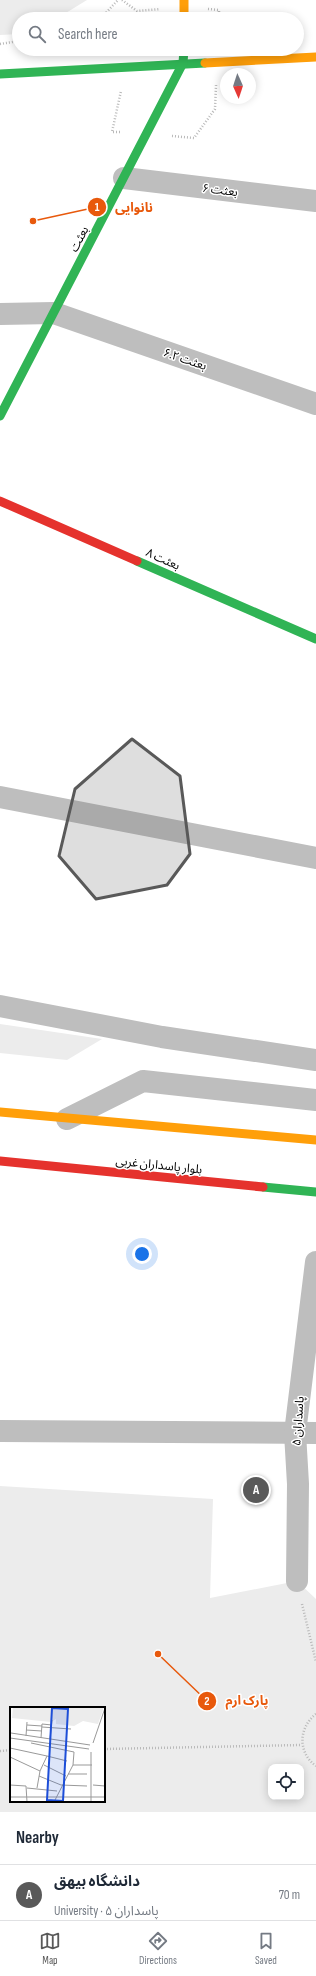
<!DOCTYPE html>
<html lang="en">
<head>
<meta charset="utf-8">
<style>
  :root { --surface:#fff; --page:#f2f2f3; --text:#1f2937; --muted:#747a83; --line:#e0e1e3; --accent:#595959 }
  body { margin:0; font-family:"Sofia Sans Condensed","Noto Sans Arabic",sans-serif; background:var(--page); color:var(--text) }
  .controls { position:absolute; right:12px; bottom:12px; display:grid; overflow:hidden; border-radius:8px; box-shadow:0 2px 10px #0003 }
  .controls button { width:36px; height:36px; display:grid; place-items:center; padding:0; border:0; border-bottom:1px solid var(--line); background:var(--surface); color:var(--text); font:20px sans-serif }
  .compass { position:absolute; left:220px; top:68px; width:36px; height:36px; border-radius:50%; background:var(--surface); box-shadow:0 2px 10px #0003; rotate:177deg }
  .you { position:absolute; left:142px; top:1254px; width:14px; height:14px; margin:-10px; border:3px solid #fff; border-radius:50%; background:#1a73e8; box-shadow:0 0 0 6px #1a73e833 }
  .badge { display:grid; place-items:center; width:26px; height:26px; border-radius:50%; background:var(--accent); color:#fff; font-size:13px; font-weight:700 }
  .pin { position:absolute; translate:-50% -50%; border:2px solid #fff; box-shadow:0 1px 4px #0006 }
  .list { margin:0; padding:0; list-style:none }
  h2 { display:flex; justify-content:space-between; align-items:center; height:52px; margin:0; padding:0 16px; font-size:17px }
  h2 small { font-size:13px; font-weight:400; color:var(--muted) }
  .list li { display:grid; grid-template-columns:26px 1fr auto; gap:12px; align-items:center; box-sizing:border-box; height:56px; padding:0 16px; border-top:1px solid var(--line) }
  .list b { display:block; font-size:15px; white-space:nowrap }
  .list p { margin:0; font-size:13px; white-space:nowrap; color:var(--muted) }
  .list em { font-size:13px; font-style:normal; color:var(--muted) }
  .icon { flex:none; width:22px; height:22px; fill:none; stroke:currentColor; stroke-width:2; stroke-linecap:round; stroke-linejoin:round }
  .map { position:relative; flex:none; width:316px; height:1812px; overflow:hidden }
  .search { position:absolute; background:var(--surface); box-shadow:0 2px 10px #0003; left:12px; right:12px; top:12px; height:44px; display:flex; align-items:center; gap:10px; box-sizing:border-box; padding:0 14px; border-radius:22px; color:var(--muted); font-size:15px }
  .sheet { height:108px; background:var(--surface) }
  nav { display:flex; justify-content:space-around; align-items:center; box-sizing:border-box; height:56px; border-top:1px solid var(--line); background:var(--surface); font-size:11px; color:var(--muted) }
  nav a { display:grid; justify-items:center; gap:2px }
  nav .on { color:var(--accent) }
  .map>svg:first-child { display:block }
  .green { fill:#ececec; fill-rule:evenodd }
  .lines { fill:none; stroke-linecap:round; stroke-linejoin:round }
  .path { stroke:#b9b9b9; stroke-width:2.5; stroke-dasharray:1 2; stroke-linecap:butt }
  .street { stroke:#bebebe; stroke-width:22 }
  .fast { stroke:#30b455; stroke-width:9 }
  .slow { stroke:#ff9f0a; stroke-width:9 }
  .jam { stroke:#e5322d; stroke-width:9 }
  .marked { fill:#595959; fill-opacity:0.2; stroke:#595959; stroke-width:3; stroke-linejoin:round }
  .labels { text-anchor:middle; stroke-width:3; stroke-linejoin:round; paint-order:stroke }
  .street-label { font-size:12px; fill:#000; stroke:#fff }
  .inset-road { fill:none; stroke:#999; stroke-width:1 }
  .view { fill:#1d4ed8; fill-opacity:0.15; stroke:#1d4ed8; stroke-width:2 }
  .inset-edge { fill:none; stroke:#000; stroke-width:2 }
  .leader { fill:none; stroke:#e8590c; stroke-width:1.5 }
  .callout-dot { fill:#e8590c; stroke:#fff; stroke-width:1.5 }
  .mark-label { font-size:12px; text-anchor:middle; font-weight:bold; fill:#fff }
  .callout-label { font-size:13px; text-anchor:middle; font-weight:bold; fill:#e8590c; stroke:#fff; stroke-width:3; stroke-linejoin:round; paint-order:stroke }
</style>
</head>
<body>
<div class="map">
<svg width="316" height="1812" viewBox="0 0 316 1812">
  <rect width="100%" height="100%" fill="#fff"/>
  <!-- green -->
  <g class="green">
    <path d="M0,0H87L56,19H19V34L0,35Z"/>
    <path d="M0,1024L102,1039L67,1060L0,1053Z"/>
    <path d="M0,1486L213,1499L210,1598L297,1581L316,1599V1812H0ZM11,1708H104V1801H11ZM271,1767H301V1797H271Z"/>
  </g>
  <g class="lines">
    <!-- path -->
    <g class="path">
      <path d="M122,0L137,11L160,9"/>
      <path d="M208,9L219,10V19"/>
      <path d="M100,19L118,0"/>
      <path d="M135,19L137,11"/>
      <path d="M0,44L19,41"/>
      <path d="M120,132H112L121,91"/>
      <path d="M172,136L194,138L215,109L216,85"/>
      <path d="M302,1604L316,1662"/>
      <path d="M316,1714C298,1728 298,1753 316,1766"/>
      <path d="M104,1749L302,1745"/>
      <path d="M0,1751L11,1750"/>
    </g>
    <!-- street -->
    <g class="street">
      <path d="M124,178L316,201"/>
      <path d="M0,314L54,313L316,404"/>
      <path d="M0,797L316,858"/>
      <path d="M0,1006L162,1037L316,1060"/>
      <path d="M67,1119L143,1081L316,1100"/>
      <path d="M0,1431L316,1433"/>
      <path d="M297,1581L298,1484L295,1433L316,1262"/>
    </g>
    <!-- fast -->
    <g class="fast">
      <path d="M0,74L205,63"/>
      <path d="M0,416L183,63L184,49"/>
      <path d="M137,561L316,639"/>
      <path d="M263,1187L316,1192"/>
    </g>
    <!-- slow -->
    <g class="slow">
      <path d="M184,0V19"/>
      <path d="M205,63L316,57"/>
      <path d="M0,1112L316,1140"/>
    </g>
    <!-- jam -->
    <g class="jam">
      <path d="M0,501L137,561"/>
      <path d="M0,1161L263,1187"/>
    </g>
  </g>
  <!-- marked area -->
  <path class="marked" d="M132,739L180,776L190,854L167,885L96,899L59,856L75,789Z"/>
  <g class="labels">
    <!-- street labels -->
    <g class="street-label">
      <text transform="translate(220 190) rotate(7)" y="4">بعثت ۶</text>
      <text transform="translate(79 239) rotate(-63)" y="4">بعثت</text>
      <text transform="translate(185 359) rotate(19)" y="4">بعثت ۶.۲</text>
      <text transform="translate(163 559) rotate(24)" y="4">بعثت ۸</text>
      <text transform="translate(159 1165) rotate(6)" y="4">بلوار پاسداران غربی</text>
      <text transform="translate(298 1421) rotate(-86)" y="4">پاسداران ۵</text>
    </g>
  </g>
  <!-- overview -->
  <g transform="translate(10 1707)">
    <rect width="95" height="95" fill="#fff"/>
    <path d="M3,0L16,1L94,0L88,17L73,14L64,19L46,17V12L41,15L2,11Z" fill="#ececec"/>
    <path class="inset-road" d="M17,18L32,19M32,20L61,22M16,23L32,24M0,24V31L79,42M1,26L80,38M16,29L17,15M31,31L32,17L42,18M40,32L42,13M21,36L64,45L63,58M83,36L95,1M0,41L37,49L30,64L0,50M81,45V95M37,49L57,54M34,58L56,69M63,58H82M58,67H77M29,69L51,78L77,79M0,78L16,79L17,95M83,78L95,79M17,81L47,84M27,81L30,64M0,90H95M44,95L63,58"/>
    <path class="view" d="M42,1L58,2L53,94L37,93Z"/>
    <rect width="95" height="95" class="inset-edge"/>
  </g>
  <!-- callouts -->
  <path class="leader" d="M33 221L97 207M158 1654L207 1701"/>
  <g class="callout-dot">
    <circle cx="33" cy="221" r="4"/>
    <circle cx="158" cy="1654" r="4"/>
    <circle cx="97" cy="207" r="10"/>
    <circle cx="207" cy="1701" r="10"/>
  </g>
  <g class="mark-label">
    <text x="97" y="211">1</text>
    <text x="207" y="1705">2</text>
  </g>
  <g class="callout-label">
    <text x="134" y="212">نانوایی</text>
    <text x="247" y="1705">پارک ارم</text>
  </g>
</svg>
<div class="controls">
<button><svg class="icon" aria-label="locate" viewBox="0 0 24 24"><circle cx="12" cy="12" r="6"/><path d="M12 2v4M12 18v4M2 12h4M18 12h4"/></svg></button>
</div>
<svg class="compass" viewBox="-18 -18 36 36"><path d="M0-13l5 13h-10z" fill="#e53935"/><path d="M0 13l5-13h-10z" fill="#747a83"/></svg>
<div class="you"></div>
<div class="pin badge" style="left:256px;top:1490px">A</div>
<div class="search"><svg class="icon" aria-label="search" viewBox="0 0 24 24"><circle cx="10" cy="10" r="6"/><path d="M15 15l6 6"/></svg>Search here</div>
</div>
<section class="sheet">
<h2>Nearby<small></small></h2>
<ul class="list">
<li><span class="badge">A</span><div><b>دانشگاه بیهق</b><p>University · پاسداران ۵</p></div><em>70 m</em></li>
</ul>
</section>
<nav>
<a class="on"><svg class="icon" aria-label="map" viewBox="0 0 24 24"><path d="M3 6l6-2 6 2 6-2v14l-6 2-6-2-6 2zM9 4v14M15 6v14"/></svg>Map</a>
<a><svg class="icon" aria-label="directions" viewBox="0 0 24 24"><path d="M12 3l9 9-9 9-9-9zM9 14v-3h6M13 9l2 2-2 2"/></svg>Directions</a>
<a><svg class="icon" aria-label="saved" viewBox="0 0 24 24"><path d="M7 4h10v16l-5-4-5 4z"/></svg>Saved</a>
</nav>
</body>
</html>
